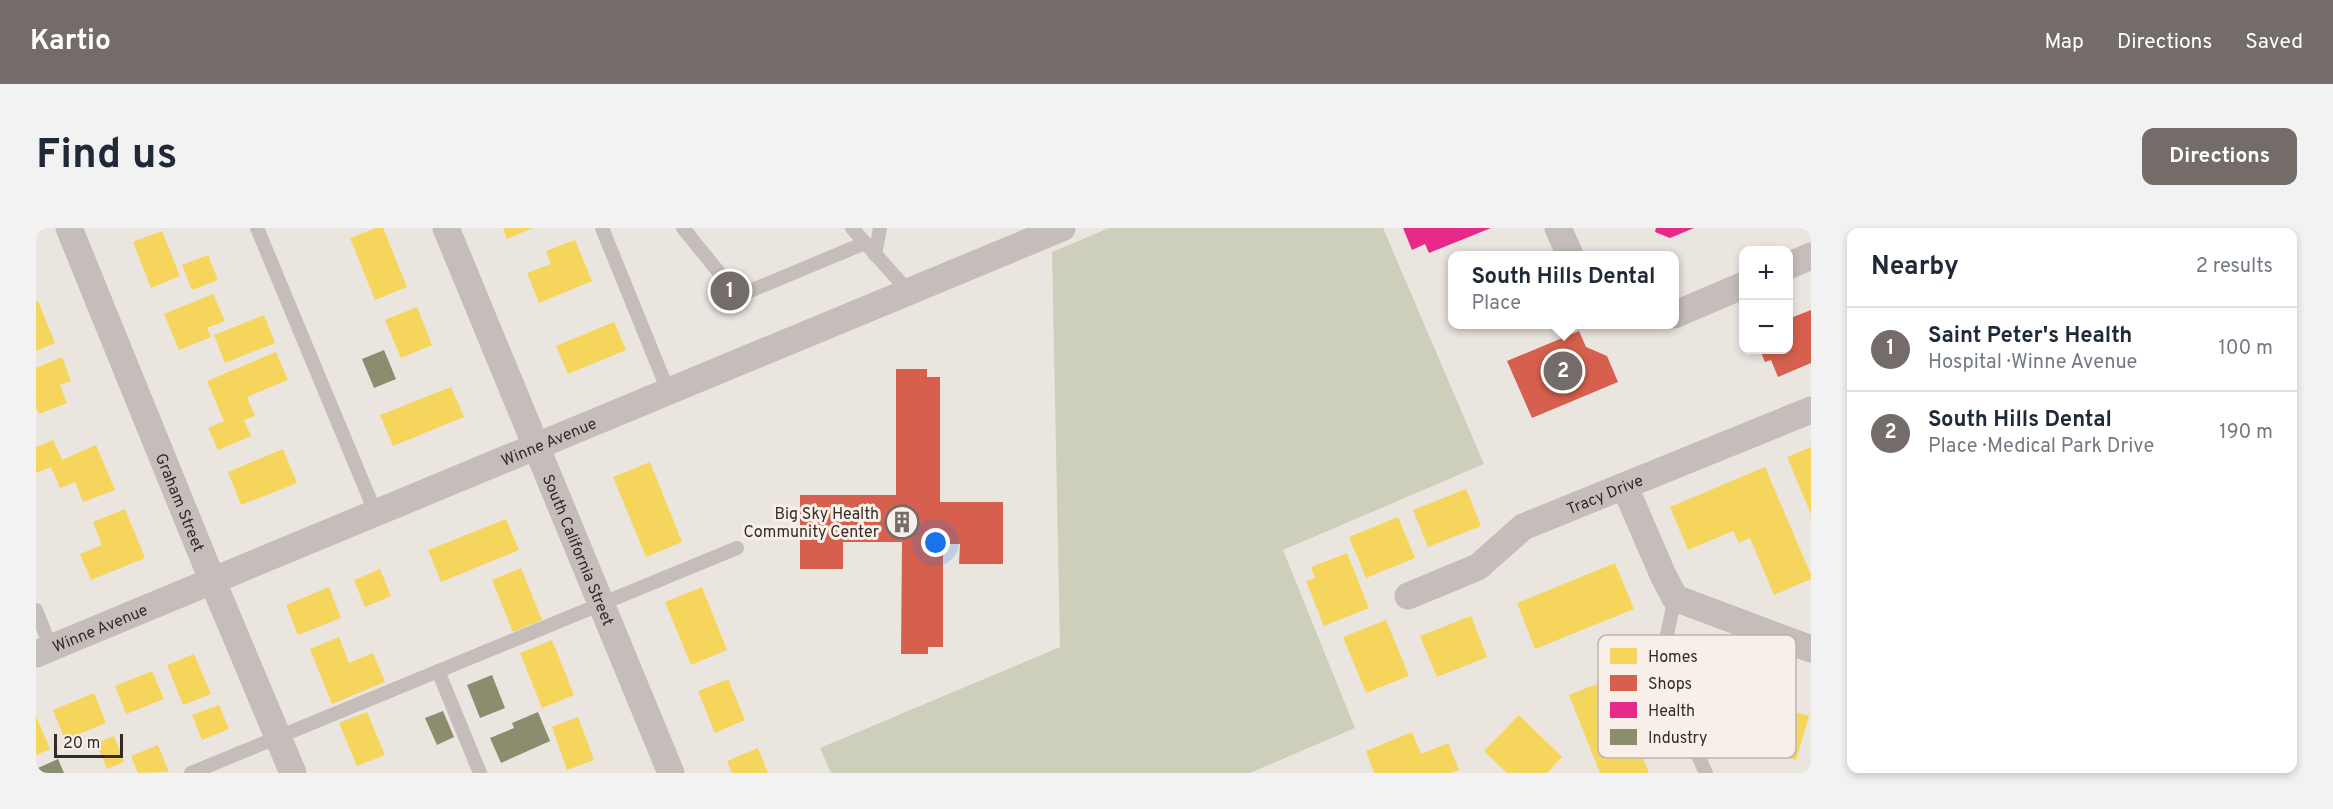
<!DOCTYPE html>
<html lang="en">
<head>
<meta charset="utf-8">
<style>
  :root { --surface:#fff; --page:#f2f2f3; --text:#1f2937; --muted:#747a83; --line:#e0e1e3; --accent:#746c68 }
  body { margin:0; font-family:Overpass,sans-serif; background:var(--page); color:var(--text) }
  .controls { position:absolute; right:18px; top:18px; display:grid; overflow:hidden; border-radius:12px; box-shadow:0 3px 9px #0003 }
  .controls button { width:54px; height:54px; display:grid; place-items:center; padding:0; border:0; border-bottom:2px solid var(--line); background:var(--surface); color:var(--text); font:30px sans-serif }
  .scale { position:absolute; left:18px; bottom:15px; width:69px; box-sizing:border-box; padding-left:6px; border:3px solid #342b28; border-top:0; font-size:16px; line-height:21px; white-space:nowrap; color:#342b28; -webkit-text-stroke:4px #f8efe8; paint-order:stroke }
  .you { position:absolute; left:900px; top:315px; width:21px; height:21px; margin:-15px; border:4px solid #fff; border-radius:50%; background:#1a73e8; box-shadow:0 0 0 9px #1a73e833 }
  .badge { display:grid; place-items:center; width:39px; height:39px; border-radius:50%; background:var(--accent); color:#fff; font-size:20px; font-weight:700 }
  .pin { position:absolute; translate:-50% -50%; border:3px solid #fff; box-shadow:0 2px 6px #0006 }
  .popup { position:absolute; left:1412px; top:23px; width:231px; height:78px; box-sizing:border-box; display:grid; place-content:center; border-radius:12px; background:var(--surface); filter:drop-shadow(0 2px 4px #0005); font-size:20px; white-space:nowrap; color:var(--muted) }
  .popup b { font-size:22px; color:var(--text) }
  .popup::after { content:''; position:absolute; left:50%; top:100%; margin-left:-12px; border:12px solid transparent; border-top-color:var(--surface) }
  .list { margin:0; padding:0; list-style:none }
  h2 { display:flex; justify-content:space-between; align-items:center; height:78px; margin:0; padding:0 24px; font-size:26px }
  h2 small { font-size:20px; font-weight:400; color:var(--muted) }
  .list li { display:grid; grid-template-columns:39px 1fr auto; gap:18px; align-items:center; box-sizing:border-box; height:84px; padding:0 24px; border-top:2px solid var(--line) }
  .list b { display:block; font-size:22px; white-space:nowrap }
  .list p { margin:0; font-size:20px; white-space:nowrap; color:var(--muted) }
  .list em { font-size:20px; font-style:normal; color:var(--muted) }
  .map { position:relative; flex:none; width:1775px; height:545px; overflow:hidden; border-radius:12px }
  header { display:flex; align-items:center; gap:36px; box-sizing:border-box; height:84px; padding:0 30px; background:var(--accent); color:#fff }
  header strong { font-size:28px }
  nav { display:flex; gap:33px; margin-inline-start:auto; font-size:21px }
  .intro { display:flex; align-items:center; justify-content:space-between; box-sizing:border-box; height:144px; padding:0 36px }
  h1 { margin:0; font-size:42px }
  .button { padding:15px 27px; border-radius:12px; background:var(--accent); color:#fff; font-size:21px; font-weight:700 }
  main { display:flex; gap:36px; padding:0 36px }
  aside { flex:1; background:var(--surface); border-radius:12px; box-shadow:0 3px 9px #0003 }
  .map>svg:first-child { display:block }
  .green { fill:#cdcfbb }
  .homes { fill:#f6d55c }
  .shops { fill:#d6604d }
  .health { fill:#e7298a }
  .industry { fill:#8c8c6e }
  .lines { fill:none; stroke-linecap:round; stroke-linejoin:round }
  .service { stroke:#c4bdb9; stroke-width:14 }
  .minor { stroke:#c4bdb9; stroke-width:27 }
  .labels { text-anchor:middle; stroke-width:6; stroke-linejoin:round; paint-order:stroke }
  .street-label { font-size:16px; fill:#342b28; stroke:#f8efe8 }
  .poi-label { font-size:16px; fill:#342b28; stroke:#f8efe8; text-anchor:end }
  .key { fill:#f8efe8; stroke:#bdb4ae; stroke-width:1.5 }
  .key-label { font-size:16px; fill:#342b28 }
</style>
</head>
<body>
<header>
<strong>Kartio</strong>
<nav><a>Map</a><a>Directions</a><a>Saved</a></nav>
</header>
<div class="intro"><h1>Find us</h1><a class="button">Directions</a></div>
<main>
<div class="map">
<svg width="1775" height="545" viewBox="0 0 1775 545">
  <rect width="100%" height="100%" fill="#ebe5e0"/>
  <!-- green -->
  <path class="green" d="M1073,0H1347L1448,236L1247,322L1319,500L1214,545H795L784,520L1024,419L1016,24Z"/>
  <!-- homes -->
  <g class="homes">
    <path d="M340,0H347L371,59L339,72L314,10Z"/>
    <path d="M467,0H497L471,11Z"/>
    <path d="M126,3L144,48L115,60L97,14Z"/>
    <path d="M539,12L556,53L503,75L491,45L515,36L510,23Z"/>
    <path d="M172,27L182,52L156,62L146,37Z"/>
    <path d="M177,66L189,93L171,100L175,109L143,122L128,86Z"/>
    <path d="M2,73L19,115L0,123V74Z"/>
    <path d="M381,79L396,117L365,130L349,92Z"/>
    <path d="M228,87L239,115L189,135L178,107Z"/>
    <path d="M578,94L590,122L532,146L520,118Z"/>
    <path d="M240,124L252,152L211,169L219,188L208,192L215,208L182,222L172,200L188,193L171,153Z"/>
    <path d="M26,129L35,153L24,157L31,175L3,186L0,180V140Z"/>
    <path d="M415,159L428,189L357,218L344,187Z"/>
    <path d="M17,212L26,232L60,217L79,262L47,274L39,254L24,260L15,239L0,245V219Z"/>
    <path d="M1775,219V286L1751,229Z"/>
    <path d="M247,221L261,255L205,277L192,244Z"/>
    <path d="M614,234L646,314L610,329L577,249Z"/>
    <path d="M1729,239L1775,347V351L1738,367L1714,310L1703,315L1697,303L1652,322L1634,279Z"/>
    <path d="M1430,261L1445,298L1392,319L1377,282Z"/>
    <path d="M89,281L109,330L55,352L44,326L66,317L57,294Z"/>
    <path d="M1362,289L1379,330L1330,350L1313,309Z"/>
    <path d="M470,291L483,322L405,354L392,322Z"/>
    <path d="M1311,325L1333,380L1288,398L1270,353L1279,350L1275,339Z"/>
    <path d="M1579,335L1598,381L1499,421L1481,375Z"/>
    <path d="M485,340L506,392L477,404L456,352Z"/>
    <path d="M344,341L355,368L329,379L318,352Z"/>
    <path d="M293,359L305,390L262,407L250,377Z"/>
    <path d="M666,359L691,422L655,437L629,374Z"/>
    <path d="M1435,388L1451,429L1401,449L1384,408Z"/>
    <path d="M1350,392L1373,448L1330,465L1307,409Z"/>
    <path d="M303,409L313,435L337,425L349,454L296,476L274,421Z"/>
    <path d="M516,412L538,467L506,480L484,425Z"/>
    <path d="M158,426L175,466L147,477L131,437Z"/>
    <path d="M1671,433L1716,446L1714,453L1728,457L1723,473L1773,488L1760,532L1703,516L1709,496L1657,481Z"/>
    <path d="M1596,442L1605,464L1590,469L1611,521L1604,523L1613,545H1564L1533,467Z"/>
    <path d="M116,443L128,471L90,486L79,458Z"/>
    <path d="M692,451L709,492L679,505L662,463Z"/>
    <path d="M58,465L70,495L29,512L17,482Z"/>
    <path d="M183,477L193,501L166,512L156,487Z"/>
    <path d="M331,484L349,527L321,538L303,495Z"/>
    <path d="M1483,487L1526,529L1511,545H1471L1448,523Z"/>
    <path d="M0,488L14,521L0,527Z"/>
    <path d="M542,489L558,532L531,542L516,499Z"/>
    <path d="M1376,504L1385,526L1412,515L1423,542L1415,545H1338L1330,523Z"/>
    <path d="M78,508L88,534L71,541L60,515Z"/>
    <path d="M122,517L133,544L102,545L95,528Z"/>
    <path d="M722,520L732,545H696L691,533Z"/>
  </g>
  <!-- shops -->
  <g class="shops">
    <path d="M1775,82V135L1742,149L1735,132L1729,134L1724,122H1752V91Z"/>
    <path d="M1543,103L1550,119L1571,128L1582,154L1496,190L1471,133Z"/>
    <path d="M860,141H891V149H904V274H967V336H923L924,316H907V419H892V426H865L866,314H807V341H764V267H860Z"/>
  </g>
  <!-- health -->
  <g class="health">
    <path d="M1367,0H1455L1393,25L1389,16L1376,22Z"/>
    <path d="M1620,0H1658L1634,10L1619,4Z"/>
  </g>
  <!-- industry -->
  <g class="industry">
    <path d="M348,122L360,151L338,160L326,131Z"/>
    <path d="M456,447L469,480L444,490L431,457Z"/>
    <path d="M407,483L418,509L401,517L389,490Z"/>
    <path d="M502,484L514,513L465,535L454,510L478,500L476,495Z"/>
    <path d="M22,531L28,545H5L2,540Z"/>
  </g>
  <g class="lines">
    <!-- service -->
    <g class="service">
      <path d="M221,0L340,286"/>
      <path d="M566,0L633,165"/>
      <path d="M647,0L702,68L829,15"/>
      <path d="M816,0L873,64"/>
      <path d="M839,27L844,0"/>
      <path d="M1639,370L1627,425L1633,466L1670,545"/>
      <path d="M0,382L15,420"/>
      <path d="M402,443L444,545"/>
      <path d="M155,545L701,320"/>
    </g>
    <!-- minor -->
    <g class="minor">
      <path id="s1" d="M33,0L177,354L257,545"/>
      <path id="s2" d="M410,0L635,545"/>
      <path d="M1522,0L1534,27"/>
      <path d="M1752,38L1775,28"/>
      <path d="M1638,87L1708,57"/>
      <path d="M1589,259L1627,347L1639,370L1775,421"/>
      <path id="s3" d="M1372,368L1442,339L1487,299L1775,182"/>
      <path id="s4" d="M0,426L1026,0"/>
    </g>
  </g>
  <!-- icons -->
  <defs>
    <g id="building-ring" transform="scale(1.725)"><circle r="9.5" fill="#f8efe8" stroke="#746c68" stroke-width="1.5"/><path d="M-4-6H4V6H1V3H-1V6H-4ZM-2.5-4.3h1.7v1.8h-1.7ZM.8-4.3h1.7v1.8H.8ZM-2.5-1h1.7V.8h-1.7ZM.8-1h1.7V.8H.8Z" fill="#746c68"/></g>
  </defs>
  <g fill-rule="evenodd">
    <use href="#building-ring" x="866" y="294"/>
  </g>
  <g class="labels">
    <!-- street labels -->
    <g class="street-label">
      <text dy="6" stroke="none"><textPath href="#s4" startOffset="555">Winne Avenue</textPath></text>
      <text dy="6" stroke="none"><textPath href="#s3" startOffset="224">Tracy Drive</textPath></text>
      <text dy="6" stroke="none"><textPath href="#s1" startOffset="296">Graham Street</textPath></text>
      <text dy="6" stroke="none"><textPath href="#s2" startOffset="348">South California Street</textPath></text>
      <text dy="6" stroke="none"><textPath href="#s4" startOffset="69">Winne Avenue</textPath></text>
    </g>
    <!-- poi labels -->
    <g class="poi-label">
      <text x="843" y="291">Big Sky Health<tspan x="843" dy="18">Community Center</tspan></text>
    </g>
  </g>
  <!-- legend -->
  <rect x="1562" y="407" width="198" height="123" rx="9" class="key"/>
  <rect x="1574" y="420" width="27" height="16" fill="#f6d55c"/>
  <rect x="1574" y="447" width="27" height="16" fill="#d6604d"/>
  <rect x="1574" y="474" width="27" height="16" fill="#e7298a"/>
  <rect x="1574" y="501" width="27" height="16" fill="#8c8c6e"/>
  <g class="key-label">
    <text x="1612" y="434">Homes</text>
    <text x="1612" y="461">Shops</text>
    <text x="1612" y="488">Health</text>
    <text x="1612" y="515">Industry</text>
  </g>
</svg>
<div class="controls">
<button>+</button>
<button>−</button>
</div>
<div class="scale">20 m</div>
<div class="you"></div>
<div class="pin badge" style="left:694px;top:63px">1</div>
<div class="pin badge" style="left:1527px;top:143px">2</div>
<div class="popup"><b>South Hills Dental</b>Place</div>
</div>
<aside>
<h2>Nearby<small>2 results</small></h2>
<ul class="list">
<li><span class="badge">1</span><div><b>Saint Peter's Health</b><p>Hospital · Winne Avenue</p></div><em>100 m</em></li>
<li><span class="badge">2</span><div><b>South Hills Dental</b><p>Place · Medical Park Drive</p></div><em>190 m</em></li>
</ul>
</aside>
</main>
</body>
</html>
